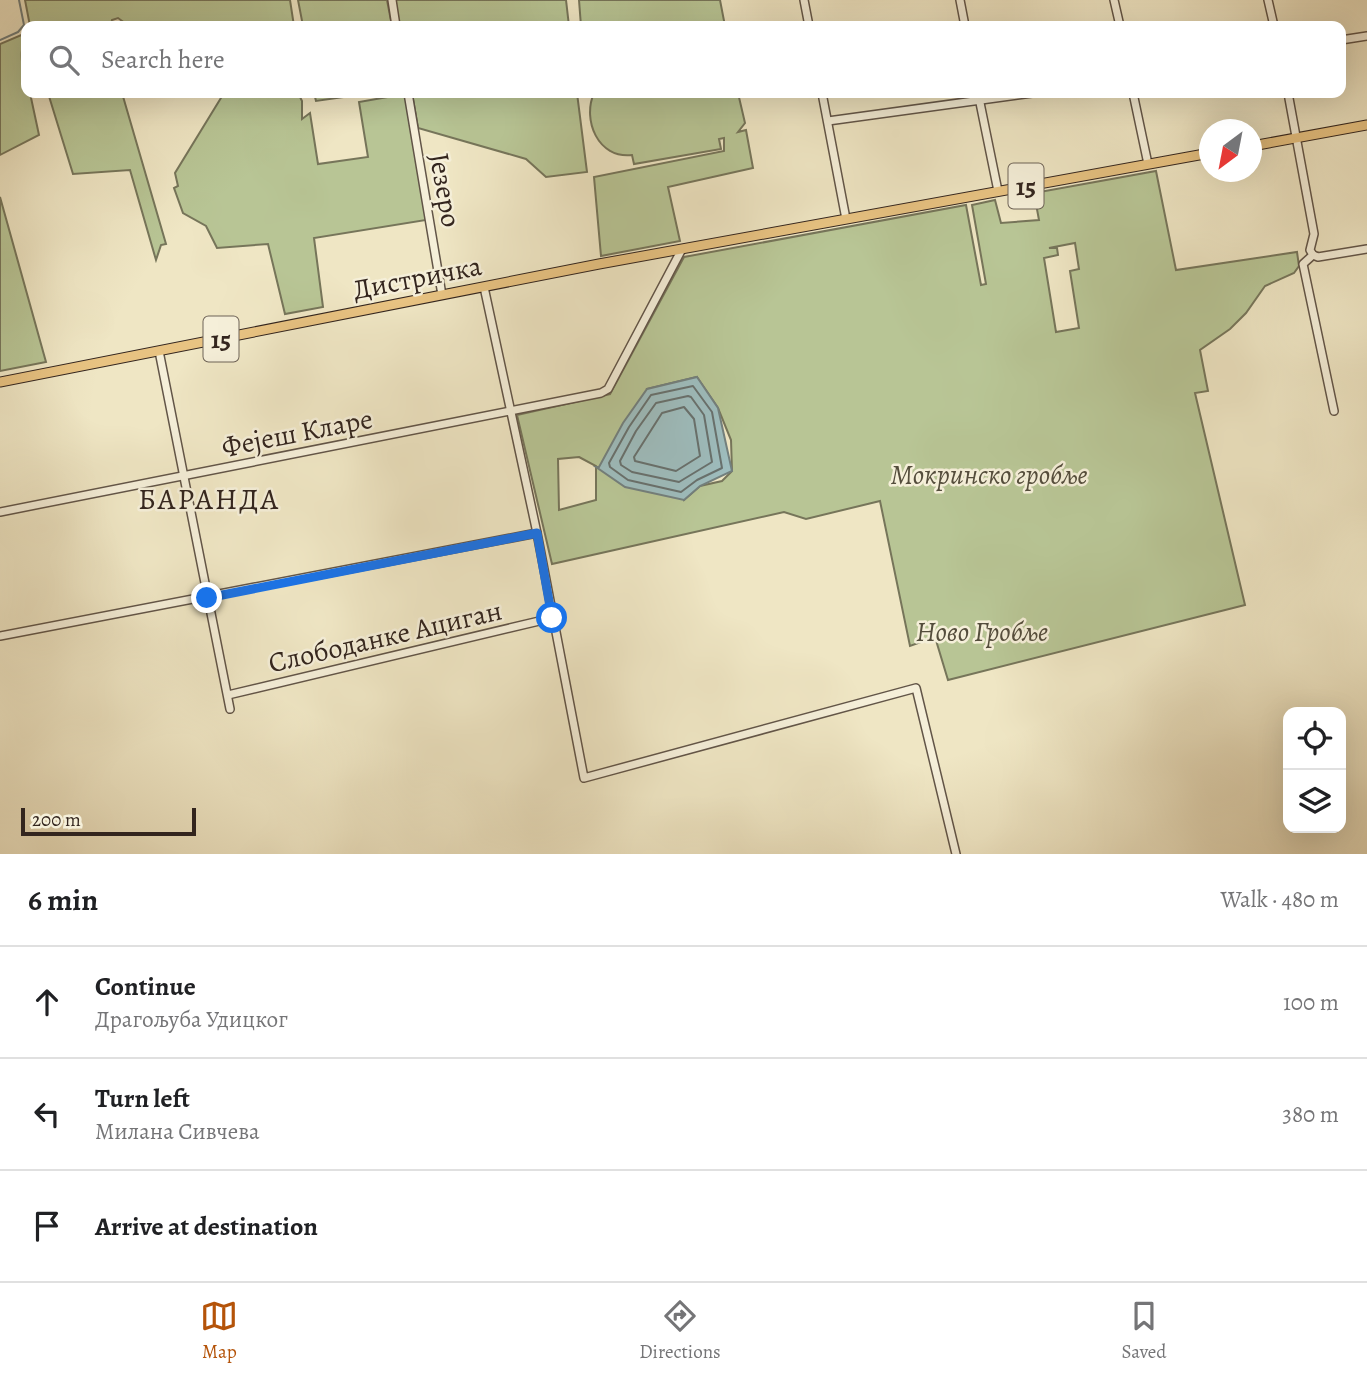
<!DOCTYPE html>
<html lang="en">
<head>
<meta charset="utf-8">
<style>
  :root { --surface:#fff; --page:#f6f6f6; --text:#202124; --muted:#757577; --line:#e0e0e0; --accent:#b45309 }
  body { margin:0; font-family:Alegreya,serif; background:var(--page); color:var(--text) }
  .controls { position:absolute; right:21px; bottom:21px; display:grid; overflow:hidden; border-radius:14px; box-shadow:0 7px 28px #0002 }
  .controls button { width:63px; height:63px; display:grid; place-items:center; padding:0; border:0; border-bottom:2px solid var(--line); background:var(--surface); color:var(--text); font:35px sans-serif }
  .compass { position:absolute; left:1199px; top:119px; width:63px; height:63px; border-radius:50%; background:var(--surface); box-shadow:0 7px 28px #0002; rotate:212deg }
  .scale { position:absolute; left:21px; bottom:18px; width:175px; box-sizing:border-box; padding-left:7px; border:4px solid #33251e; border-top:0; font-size:19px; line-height:24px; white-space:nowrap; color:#33251e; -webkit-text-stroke:5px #f5efd9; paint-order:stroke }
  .stop { position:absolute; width:21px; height:21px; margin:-16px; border:5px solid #1a73e8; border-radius:50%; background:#fff }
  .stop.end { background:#1a73e8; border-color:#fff; box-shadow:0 2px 7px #0008 }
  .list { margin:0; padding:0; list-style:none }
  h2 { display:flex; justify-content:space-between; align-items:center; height:91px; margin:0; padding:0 28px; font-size:30px }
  h2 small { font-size:23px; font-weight:400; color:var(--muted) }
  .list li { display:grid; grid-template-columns:46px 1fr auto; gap:21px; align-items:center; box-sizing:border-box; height:112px; padding:0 28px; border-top:2px solid var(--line) }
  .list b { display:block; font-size:26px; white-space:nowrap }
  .list p { margin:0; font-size:23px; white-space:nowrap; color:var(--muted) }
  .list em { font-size:23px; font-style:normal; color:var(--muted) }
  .icon { flex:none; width:38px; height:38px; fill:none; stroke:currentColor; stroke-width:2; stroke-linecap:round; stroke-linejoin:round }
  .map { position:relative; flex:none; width:1367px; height:854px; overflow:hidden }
  .search { position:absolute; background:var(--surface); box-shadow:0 7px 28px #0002; left:21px; right:21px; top:21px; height:77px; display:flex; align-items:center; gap:18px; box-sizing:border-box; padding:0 24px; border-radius:14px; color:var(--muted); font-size:26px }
  .sheet { height:427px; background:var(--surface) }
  nav { display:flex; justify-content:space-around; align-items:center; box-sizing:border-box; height:98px; border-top:2px solid var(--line); background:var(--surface); font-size:19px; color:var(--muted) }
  nav a { display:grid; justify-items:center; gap:4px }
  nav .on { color:var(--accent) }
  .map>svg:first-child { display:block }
  .green { fill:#b8c595; stroke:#76755a; stroke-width:2; fill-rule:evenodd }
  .water { fill:#9ebdbe; stroke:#73807e; stroke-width:2 }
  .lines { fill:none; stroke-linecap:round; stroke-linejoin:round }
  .shore { stroke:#68716e; stroke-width:2 }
  .stream { stroke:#73807e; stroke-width:2 }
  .minor-casing { stroke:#625548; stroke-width:10 }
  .major-casing { stroke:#33251e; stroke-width:11 }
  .minor { stroke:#f5efd9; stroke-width:7 }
  .major { stroke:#e8c382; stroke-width:9 }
  .route { stroke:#1a73e8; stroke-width:9 }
  .labels { text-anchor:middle; stroke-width:5; stroke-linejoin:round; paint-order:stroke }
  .shield { fill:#f5efd9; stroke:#6d6256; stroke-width:2 }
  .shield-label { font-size:26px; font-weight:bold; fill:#33251e }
  .street-label { font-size:28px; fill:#33251e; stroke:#f5efd9 }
  .park-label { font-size:28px; font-style:italic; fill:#544d3c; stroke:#f5efd9 }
  .neighbourhood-label { font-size:30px; letter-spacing:2px; fill:#33251e; stroke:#f5efd9 }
</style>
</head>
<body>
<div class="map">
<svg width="1367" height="854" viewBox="0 0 1367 854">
  <rect width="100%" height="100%" fill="#efe6c4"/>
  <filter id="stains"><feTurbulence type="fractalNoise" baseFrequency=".00286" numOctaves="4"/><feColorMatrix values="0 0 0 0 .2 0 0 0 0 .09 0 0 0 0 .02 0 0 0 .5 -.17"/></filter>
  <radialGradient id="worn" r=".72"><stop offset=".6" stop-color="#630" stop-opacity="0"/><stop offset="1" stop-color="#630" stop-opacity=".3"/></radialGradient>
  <!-- green -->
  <g class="green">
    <path d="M25,0H290L294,26H129L118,18L112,20L111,26H30Z"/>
    <path d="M298,0H387L392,26H303Z"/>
    <path d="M394,0H566L569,26H399Z"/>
    <path d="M579,0H720L725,26H581Z"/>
    <path d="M26,33V50H22C20,64 26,79 26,93H30L39,135L0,155V44Z"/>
    <path d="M48,93H122L166,244L161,245L156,260L130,170L73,174Z"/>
    <path d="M224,93H298L302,101V119L310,113L318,164L368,157L359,102L405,94L426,220L314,238L323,307L285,314L268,244L217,248L206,226L183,213L174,188L178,186L175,173Z"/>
    <path d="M314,93H372L316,101Z"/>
    <path d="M412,93H577L587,172L546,177L526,159L418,128Z"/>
    <path d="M594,93H738L745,123L738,132L746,130L753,168L668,187L680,241L601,256L594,177L724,151V138L719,139L721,149L634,164L632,155C598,159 582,120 594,93Z"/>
    <path d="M1156,171L1176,270L1297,252L1299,266L1294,273L1265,286L1246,313L1230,329L1200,350L1208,391L1195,393L1245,605L948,680L935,637L910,646L880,501L806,519L784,512L552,564L517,415L610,394L684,257L966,205L981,285L986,284L972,205L995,200L1001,223L1039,220L1034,193ZM1075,243L1079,269L1070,271L1079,328L1056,332L1044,258L1058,255L1057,248H1049ZM697,377L718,408L731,440L732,471L722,481L700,486L684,500L647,389ZM579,457L596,466V500L559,510L558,459Z"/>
    <path d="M0,197L46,362L0,371Z"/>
  </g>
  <!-- water -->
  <path class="water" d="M697,377L718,408L732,471L700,486L684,500L625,487L596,467H599L623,423L647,389Z"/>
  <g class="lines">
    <!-- shore -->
    <g class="shore">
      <path d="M693,386L712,412L722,468L697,480L681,492L628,480L610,467L609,463L629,427L651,395Z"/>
      <path d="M688,396L691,397L704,415L712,462L679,482L632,472L621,465L620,461L636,431L656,403Z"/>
      <path d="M684,407L694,419L700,456L676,471L635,461L634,457L662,413Z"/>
    </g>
    <!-- stream -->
    <path class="stream" d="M0,40L18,32L24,25L19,0"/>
    <!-- minor casing -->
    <g class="minor-casing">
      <g id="minor">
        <path d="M392,0L396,26"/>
        <path d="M804,0L809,26"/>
        <path d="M960,0L965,26"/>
        <path d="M1114,0L1120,26"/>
        <path d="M1268,0L1274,26"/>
        <path d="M1341,40L1367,36"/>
        <path d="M408,93L442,295"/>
        <path d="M822,93L846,219"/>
        <path d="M978,93L998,191"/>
        <path d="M1133,93L1148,164"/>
        <path d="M1288,93L1314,234L1310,250L1313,255"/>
        <path d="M828,121L1032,93"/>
        <path d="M1313,255L1303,264L1334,411"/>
        <path d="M1313,255L1318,257L1367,249"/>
        <path d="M484,287L537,533L584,778L916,688L956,854"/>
        <path d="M159,351L230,709"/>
        <path d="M0,512L601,393L608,389L682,249"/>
        <path d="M0,636L537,533"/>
        <path d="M228,695L552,618"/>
      </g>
    </g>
    <!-- major casing -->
    <g class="major-casing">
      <g id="major">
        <path d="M1252,146L1367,125"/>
        <path d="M0,382L599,264L1210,153"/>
      </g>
    </g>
    <!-- minor -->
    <use href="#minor" class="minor"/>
    <!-- major -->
    <use href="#major" class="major"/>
  </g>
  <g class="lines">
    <!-- route -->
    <path class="route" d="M207,598L537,533L552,618"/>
  </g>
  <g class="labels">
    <!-- shield labels -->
    <g class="shield">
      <rect x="1008.5" y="163.5" width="35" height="45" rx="5"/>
      <rect x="203.5" y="316.5" width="35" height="45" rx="5"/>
    </g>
    <g class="shield-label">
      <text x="1026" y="195">15</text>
      <text x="221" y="348">15</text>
    </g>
    <!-- street labels -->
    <g class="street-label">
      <text transform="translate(446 190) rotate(80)" y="10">Језеро</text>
      <text transform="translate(417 277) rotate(-11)" y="10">Дистричка</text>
      <text transform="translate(297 432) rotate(-11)" y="10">Фејеш Кларе</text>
      <text transform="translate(385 636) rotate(-13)" y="10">Слободанке Ациган</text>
    </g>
    <!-- park labels -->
    <g class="park-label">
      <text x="989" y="484">Мокринско гробље</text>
      <text x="982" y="641">Ново Гробље</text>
    </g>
    <!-- neighbourhood labels -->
    <g class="neighbourhood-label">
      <text x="209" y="509">БАРАНДА</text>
    </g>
  </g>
  <rect width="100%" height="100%" filter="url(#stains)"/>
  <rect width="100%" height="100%" fill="url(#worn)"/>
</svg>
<div class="controls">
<button><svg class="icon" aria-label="locate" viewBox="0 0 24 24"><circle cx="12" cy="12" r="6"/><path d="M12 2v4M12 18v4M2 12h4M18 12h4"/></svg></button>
<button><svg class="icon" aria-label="layers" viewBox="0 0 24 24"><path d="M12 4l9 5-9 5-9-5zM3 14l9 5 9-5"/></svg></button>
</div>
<svg class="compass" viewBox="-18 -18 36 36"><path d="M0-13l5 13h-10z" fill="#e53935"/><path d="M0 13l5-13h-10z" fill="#757577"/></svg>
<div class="scale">200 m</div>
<div class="stop" style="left:552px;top:618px"></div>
<div class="stop end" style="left:207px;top:598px"></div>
<div class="search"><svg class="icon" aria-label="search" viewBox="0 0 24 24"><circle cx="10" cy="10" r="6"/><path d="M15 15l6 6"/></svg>Search here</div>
</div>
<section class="sheet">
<h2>6 min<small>Walk · 480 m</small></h2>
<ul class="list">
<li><svg class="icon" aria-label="ahead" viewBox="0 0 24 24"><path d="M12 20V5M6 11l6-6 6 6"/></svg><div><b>Continue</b><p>Драгољуба Удицког</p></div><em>100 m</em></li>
<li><svg class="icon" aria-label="left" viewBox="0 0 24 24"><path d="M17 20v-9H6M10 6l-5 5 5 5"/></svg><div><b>Turn left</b><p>Милана Сивчева</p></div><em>380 m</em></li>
<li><svg class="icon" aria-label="arrive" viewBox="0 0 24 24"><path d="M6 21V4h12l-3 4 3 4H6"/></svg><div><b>Arrive at destination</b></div></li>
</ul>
</section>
<nav>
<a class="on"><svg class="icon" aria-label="map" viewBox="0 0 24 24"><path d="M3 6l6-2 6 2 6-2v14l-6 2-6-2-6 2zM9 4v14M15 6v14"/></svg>Map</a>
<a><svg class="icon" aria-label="directions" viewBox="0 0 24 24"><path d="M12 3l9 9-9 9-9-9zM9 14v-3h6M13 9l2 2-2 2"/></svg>Directions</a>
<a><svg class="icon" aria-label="saved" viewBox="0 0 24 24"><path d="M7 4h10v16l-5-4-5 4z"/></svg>Saved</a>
</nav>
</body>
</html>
